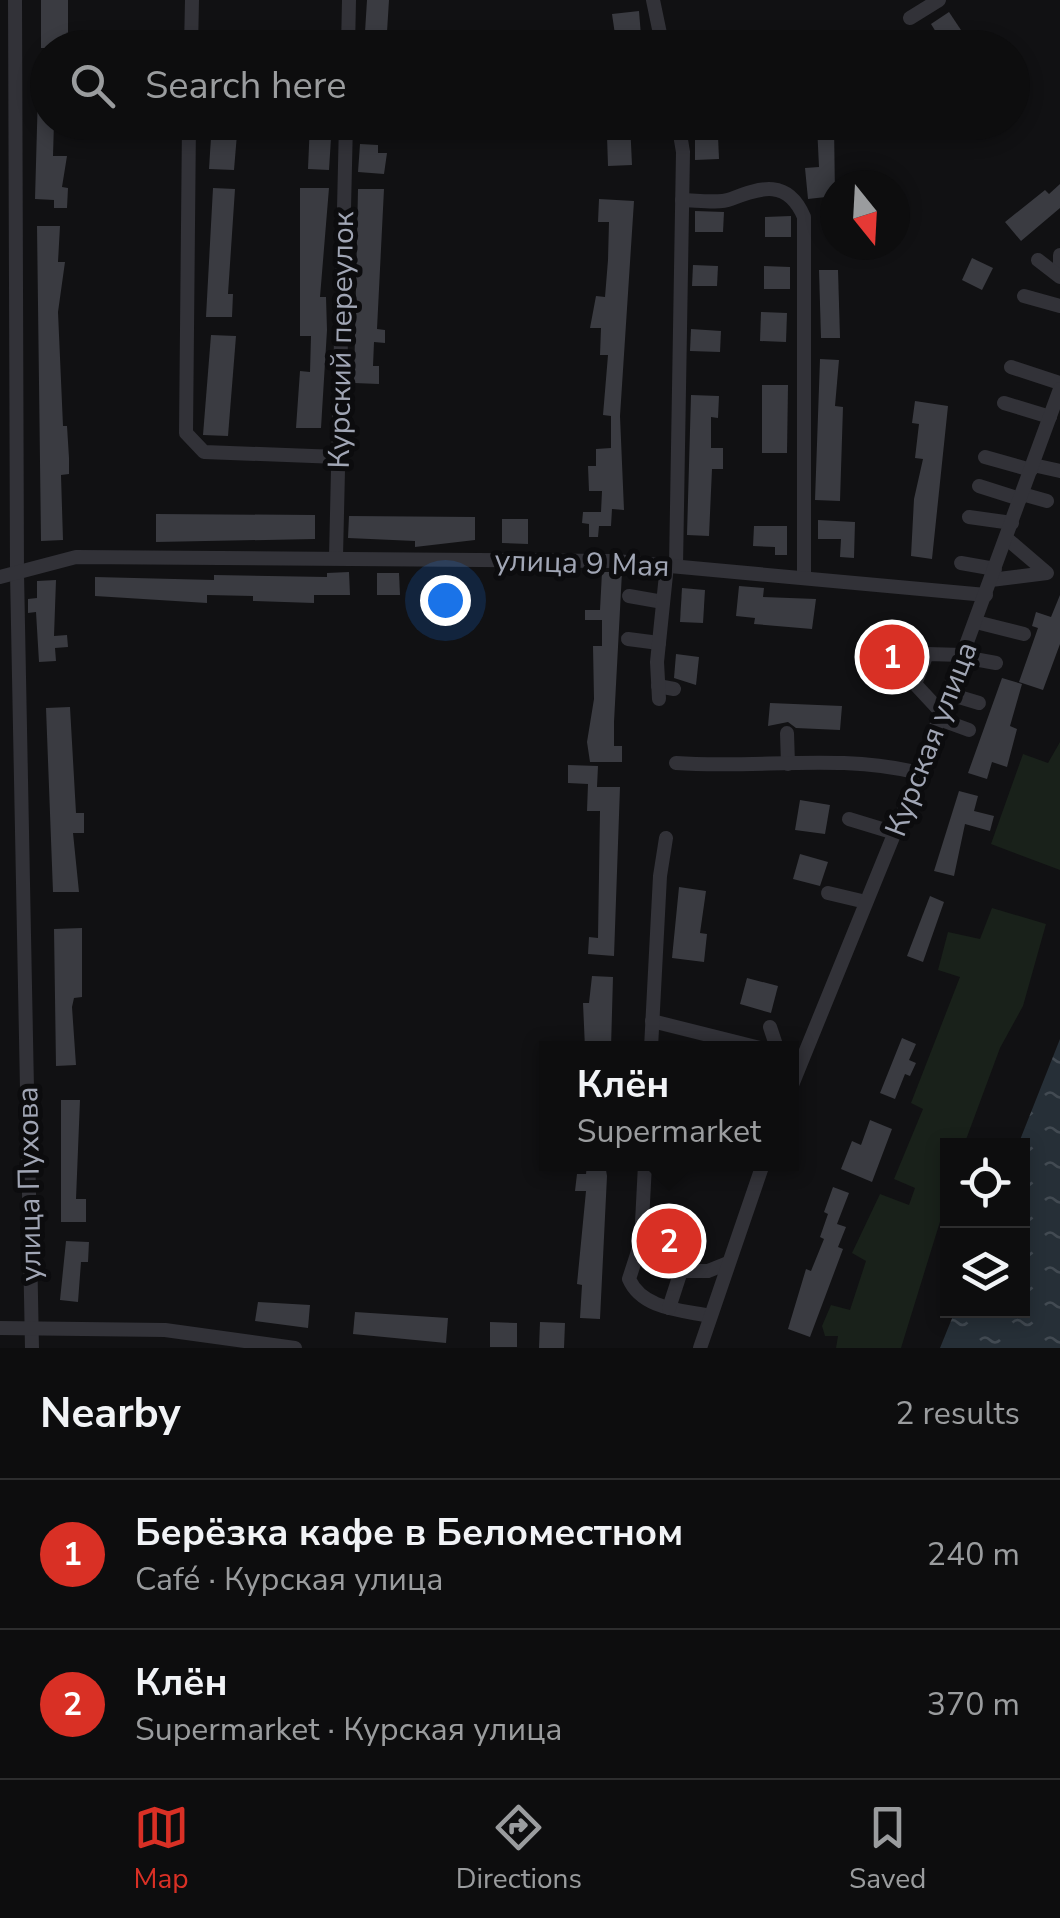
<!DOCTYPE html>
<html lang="en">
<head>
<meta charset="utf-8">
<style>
  :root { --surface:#0d0d0e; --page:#161617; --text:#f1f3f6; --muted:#9a9c9e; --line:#2d2d2e; --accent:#d93025 }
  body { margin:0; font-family:"Nunito Sans",sans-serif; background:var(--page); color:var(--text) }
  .controls { position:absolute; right:30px; bottom:30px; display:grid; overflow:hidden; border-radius:0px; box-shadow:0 5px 15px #0003 }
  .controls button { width:90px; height:90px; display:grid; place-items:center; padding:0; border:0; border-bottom:2px solid var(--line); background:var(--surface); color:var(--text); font:50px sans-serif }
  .compass { position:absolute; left:820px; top:170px; width:90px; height:90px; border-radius:50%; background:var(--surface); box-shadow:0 5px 15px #0003; rotate:162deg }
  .you { position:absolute; left:445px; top:600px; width:35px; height:35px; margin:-25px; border:8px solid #fff; border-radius:50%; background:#1a73e8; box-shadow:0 0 0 15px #1a73e833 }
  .badge { display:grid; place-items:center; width:65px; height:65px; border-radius:50%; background:var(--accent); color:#fff; font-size:32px; font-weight:700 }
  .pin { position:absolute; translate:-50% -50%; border:5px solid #fff; box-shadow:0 2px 10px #0006 }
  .popup { position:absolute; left:539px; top:1041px; width:260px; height:130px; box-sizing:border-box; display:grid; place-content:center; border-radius:0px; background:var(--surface); filter:drop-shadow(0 2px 8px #0005); font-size:32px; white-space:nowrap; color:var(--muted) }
  .popup b { font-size:38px; color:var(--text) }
  .popup::after { content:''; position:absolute; left:50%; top:100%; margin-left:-20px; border:20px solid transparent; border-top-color:var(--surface) }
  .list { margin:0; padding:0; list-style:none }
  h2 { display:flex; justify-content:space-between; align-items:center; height:130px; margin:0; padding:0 40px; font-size:42px }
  h2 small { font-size:32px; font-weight:400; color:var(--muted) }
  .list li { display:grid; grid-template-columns:65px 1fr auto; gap:30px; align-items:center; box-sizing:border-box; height:150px; padding:0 40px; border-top:2px solid var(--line) }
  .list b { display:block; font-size:38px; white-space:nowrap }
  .list p { margin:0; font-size:32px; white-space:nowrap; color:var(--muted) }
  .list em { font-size:32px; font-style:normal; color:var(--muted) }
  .icon { flex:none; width:55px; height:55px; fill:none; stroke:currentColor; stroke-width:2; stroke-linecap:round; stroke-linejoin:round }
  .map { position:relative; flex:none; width:1060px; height:1348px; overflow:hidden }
  .search { position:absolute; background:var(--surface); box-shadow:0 5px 15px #0003; left:30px; right:30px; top:30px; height:110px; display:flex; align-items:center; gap:25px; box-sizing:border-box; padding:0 35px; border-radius:55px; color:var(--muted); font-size:38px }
  .sheet { height:430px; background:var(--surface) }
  nav { display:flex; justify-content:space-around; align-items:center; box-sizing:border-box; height:140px; border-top:2px solid var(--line); background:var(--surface); font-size:28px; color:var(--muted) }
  nav a { display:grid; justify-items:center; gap:5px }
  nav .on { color:var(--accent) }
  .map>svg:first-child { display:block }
  .garden { fill:#19211a }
  .water { fill:url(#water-ripples) }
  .building { fill:#3a3b41 }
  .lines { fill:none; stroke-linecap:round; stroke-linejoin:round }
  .minor { stroke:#323238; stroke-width:14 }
  .labels { text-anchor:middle; stroke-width:10; stroke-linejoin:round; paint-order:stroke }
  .street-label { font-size:30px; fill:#a1a6b5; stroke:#0c0c0e }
</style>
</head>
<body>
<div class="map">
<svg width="1060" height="1348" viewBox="0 0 1060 1348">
  <defs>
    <pattern id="water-ripples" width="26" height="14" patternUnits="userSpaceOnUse" patternTransform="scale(2.5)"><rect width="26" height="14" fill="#262f37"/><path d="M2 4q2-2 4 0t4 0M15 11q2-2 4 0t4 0" fill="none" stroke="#424a52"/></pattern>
  </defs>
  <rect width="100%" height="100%" fill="#111113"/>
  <!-- garden -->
  <g class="garden">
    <path d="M1060,742V870L991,844L1023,754L1048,763Z"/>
    <path d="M992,908L1046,924L1023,1006L1000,1048L964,1145L948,1146L947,1199L901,1348H836L838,1336H825L822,1326L831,1305L850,1310L866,1261L852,1253L880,1194L909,1205L915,1188L894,1179L923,1109L911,1103L960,977L938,970L948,932L980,939Z"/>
  </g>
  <!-- water -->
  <path class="water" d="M1060,1039V1348H940L955,1311L1022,1310V1146L1018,1145Z"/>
  <!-- building -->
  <g class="building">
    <rect x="41" y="0" width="27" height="48"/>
    <path d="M367,0H389L386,48H364Z"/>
    <path d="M639,11L642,48H617L612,14Z"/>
    <path d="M949,12L963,33L944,45L931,24Z"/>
    <path d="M38,92H48V122H54L53,156H67L62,187L68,188L67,208H54V200L35,199Z"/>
    <path d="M212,122H238L234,170L209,169Z"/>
    <path d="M310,122H332L329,170L308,169Z"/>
    <path d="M611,122H630L632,165L608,166L607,136H612Z"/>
    <path d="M834,125L835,196L808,199L805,168L819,167L817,126Z"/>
    <path d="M718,136L719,159L695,160V137Z"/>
    <path d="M360,144L378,145V153H387L384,174L358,172Z"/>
    <path d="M1060,184V208L1021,241L1005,222L1045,190L1049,194Z"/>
    <path d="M213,188L235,189L228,294H233L232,317H206Z"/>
    <path d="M300,188H329L320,297H326L327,330L321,428H296L300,371L310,372L311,336H300Z"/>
    <path d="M358,189H384L377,329L385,330V343L374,342L373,366H379V384L354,383Z"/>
    <path d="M599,199L634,201L620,416L624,510L612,509L611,526H599L598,537H589V524L582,523L583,512H601L602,491H589L588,466H596V449L611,448V416L603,415L608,355H600L601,328H590L596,296L605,297L608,260L609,222H598Z"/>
    <path d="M695,211L724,212L723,232H695Z"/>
    <path d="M791,216V237H765V217Z"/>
    <path d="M37,226H60L58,262H65L58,312L63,426H67L69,458V474L61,475L63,540L41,541Z"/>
    <path d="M972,258L993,268L982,290L962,280Z"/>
    <path d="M693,265L718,266L717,286H692Z"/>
    <path d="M764,266L790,267V289H764Z"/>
    <path d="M819,270H838L840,338H821Z"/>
    <path d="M761,312L787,313L786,342L760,341Z"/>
    <path d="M691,329L721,331L720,352L690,351Z"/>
    <path d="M211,335L236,336L228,436L203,435Z"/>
    <path d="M820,359L839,360L835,406L843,407L840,501L815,500Z"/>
    <path d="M762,385H788L787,453H762Z"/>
    <path d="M691,395L719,396L718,418L711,417V448H723V469H712L709,536L687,535Z"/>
    <path d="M915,401L948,406L932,559L911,556L914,499L923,459L915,458L919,424L912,423Z"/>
    <path d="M156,514L315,515V539L156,542Z"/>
    <path d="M349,516L475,517V540L415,547V541L348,538Z"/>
    <path d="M502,519H528V544L502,543Z"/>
    <path d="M818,520L855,522L854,558L840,557L841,539H818Z"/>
    <path d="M754,526H787V555H775V547L753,546Z"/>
    <path d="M349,572L350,595H314V603L253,601V596L207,595V603L95,596V577L214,580V575L327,577V573Z"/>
    <path d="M602,572H622L614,722V746H622V762H590L587,742L594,699L593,646H602V620H585V610H600Z"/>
    <path d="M377,573H399L400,595H377Z"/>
    <path d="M56,580L54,636L67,635L68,647L55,648L56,661L39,662L36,612L28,613V599L37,598V581Z"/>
    <path d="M739,586L764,588L763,597L816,599L812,629L754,624L755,618L736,616Z"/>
    <path d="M682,588L705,590L703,623L680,622Z"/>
    <path d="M1060,595V644L1043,690L1019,682L1038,628L1032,626L1036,612L1051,617Z"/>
    <path d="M882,634L914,644L903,680L871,669Z"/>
    <path d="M676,654L699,657L696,685L674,678Z"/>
    <path d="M1002,678L1022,684L1010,726L1017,729L1007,767L992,762L987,779L968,773Z"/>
    <path d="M770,703L842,706L840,730L796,728L788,722L768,726Z"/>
    <path d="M70,707L76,813H84V833H73L79,892H53L46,708Z"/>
    <path d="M568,765L598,766L597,787H620L614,956L588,954L589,937L598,938L600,811H587L588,784L568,783Z"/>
    <path d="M959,791L978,796L974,811L994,816L990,831L965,824L954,876L934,871Z"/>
    <path d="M800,800L830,805L825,834L795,830Z"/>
    <path d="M800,854L828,862L820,886L793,879Z"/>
    <path d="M679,887L706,891L700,933L707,934L704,962L672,958Z"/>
    <path d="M930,896L944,902L923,962L907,956Z"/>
    <path d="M82,928V997L74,998L72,1007L76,1065L56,1066L54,929Z"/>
    <path d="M592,976L613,977L611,1048H585L583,1003H589Z"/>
    <path d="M747,978L778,986L771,1013L740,1004Z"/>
    <path d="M902,1038L916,1044L909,1060L916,1063L910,1076L905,1074L895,1099L880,1093Z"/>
    <path d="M61,1100H80L76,1199H86V1222H61Z"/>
    <path d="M870,1120L892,1129L872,1182L841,1169L852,1141L861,1145Z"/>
    <path d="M587,1164H605L607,1176L600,1319L580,1318L582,1285L577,1284L586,1191H575L577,1174H586Z"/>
    <path d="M833,1187L849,1193L837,1224L846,1227L838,1247L843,1249L810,1337L788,1329L806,1269L811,1271L824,1239L820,1237L828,1214L824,1212Z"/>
    <path d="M66,1241L89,1242L88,1262H81L78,1302L60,1300Z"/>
    <path d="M258,1302L310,1305L308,1328L255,1321Z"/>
    <path d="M355,1312L448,1318L446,1343L353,1334Z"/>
    <path d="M490,1322L517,1323V1347H490Z"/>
    <path d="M540,1322L565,1323L564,1348H539Z"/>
  </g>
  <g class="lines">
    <!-- minor -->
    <g class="minor">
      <path d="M15,0L17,573L32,1348"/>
      <path d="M653,0L663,48"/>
      <path d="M910,18L939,0"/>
      <path d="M191,48L192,0"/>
      <path d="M348,48L349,0"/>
      <path d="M189,122L186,433L204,452L338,457"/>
      <path d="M682,200C696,200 718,204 731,199C761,187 788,179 804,217V578"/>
      <path d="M1060,255V275"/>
      <path d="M1038,260L1060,277"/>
      <path d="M1024,296L1060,306"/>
      <path d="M1011,367L1060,383"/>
      <path d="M1004,403L1050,417"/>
      <path d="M985,457L1031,470"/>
      <path d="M1033,465L1060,471"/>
      <path d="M979,486L1020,499"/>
      <path d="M1022,494L1047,501"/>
      <path d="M969,517L1012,523"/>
      <path d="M336,557L346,122"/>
      <path d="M961,563L995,569"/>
      <path d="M676,566L683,152L678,122"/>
      <path d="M0,577L76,557L616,561L986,595"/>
      <path d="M991,580L1047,573L1006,538"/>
      <path d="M629,596L663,602"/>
      <path d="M976,622L1024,634"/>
      <path d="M628,639L659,643"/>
      <path d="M963,657L996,663"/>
      <path d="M658,686L674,689"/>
      <path d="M949,694L979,703"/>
      <path d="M659,699L657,662L667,565"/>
      <path d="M942,713L915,684L927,654L963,655"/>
      <path d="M939,719L969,730"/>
      <path d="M787,733L788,764"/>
      <path d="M676,763C758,769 839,753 919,773"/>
      <path d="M849,819L895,833"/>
      <path d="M828,893L866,902"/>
      <path d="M652,1021L760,1048"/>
      <path d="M770,1027L777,1048"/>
      <path d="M651,1048L660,876L666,838"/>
      <path d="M792,1085L919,773L1060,389"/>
      <path d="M645,1164L641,1242L629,1279C642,1309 681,1310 710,1316"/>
      <path d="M669,1308L681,1271H708L728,1263"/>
      <path d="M0,1328L165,1330L295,1348"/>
      <path d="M700,1348L763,1164"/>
    </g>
  </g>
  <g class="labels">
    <!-- street labels -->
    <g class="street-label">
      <text transform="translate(341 340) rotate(-89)" y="10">Курский переулок</text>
      <text transform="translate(582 563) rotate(2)" y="10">улица 9 Мая</text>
      <text transform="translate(931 739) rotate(-69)" y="10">Курская улица</text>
      <text transform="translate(29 1184) rotate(-91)" y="10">улица Пухова</text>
    </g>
  </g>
</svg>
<div class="controls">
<button><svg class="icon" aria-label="locate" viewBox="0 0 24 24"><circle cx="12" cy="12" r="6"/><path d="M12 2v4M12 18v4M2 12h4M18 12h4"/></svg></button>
<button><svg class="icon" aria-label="layers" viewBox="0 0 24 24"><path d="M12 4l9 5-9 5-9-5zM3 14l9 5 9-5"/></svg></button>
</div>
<svg class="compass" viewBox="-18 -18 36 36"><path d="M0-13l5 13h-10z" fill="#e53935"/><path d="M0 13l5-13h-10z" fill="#9a9c9e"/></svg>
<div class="you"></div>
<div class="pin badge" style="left:892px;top:657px">1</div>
<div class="pin badge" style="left:669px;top:1241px">2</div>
<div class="popup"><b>Клён</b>Supermarket</div>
<div class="search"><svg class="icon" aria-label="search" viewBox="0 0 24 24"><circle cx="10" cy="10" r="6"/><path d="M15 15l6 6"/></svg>Search here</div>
</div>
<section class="sheet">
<h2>Nearby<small>2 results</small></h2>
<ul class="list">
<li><span class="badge">1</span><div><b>Берёзка кафе в Беломестном</b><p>Café · Курская улица</p></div><em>240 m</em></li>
<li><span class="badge">2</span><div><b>Клён</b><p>Supermarket · Курская улица</p></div><em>370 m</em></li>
</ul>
</section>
<nav>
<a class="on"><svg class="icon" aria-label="map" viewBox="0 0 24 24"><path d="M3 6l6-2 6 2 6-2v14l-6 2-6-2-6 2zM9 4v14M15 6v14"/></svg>Map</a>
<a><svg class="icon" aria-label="directions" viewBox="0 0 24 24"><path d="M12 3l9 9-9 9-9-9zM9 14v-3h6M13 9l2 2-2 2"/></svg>Directions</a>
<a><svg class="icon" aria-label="saved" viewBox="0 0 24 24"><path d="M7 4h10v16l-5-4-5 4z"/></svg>Saved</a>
</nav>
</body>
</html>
